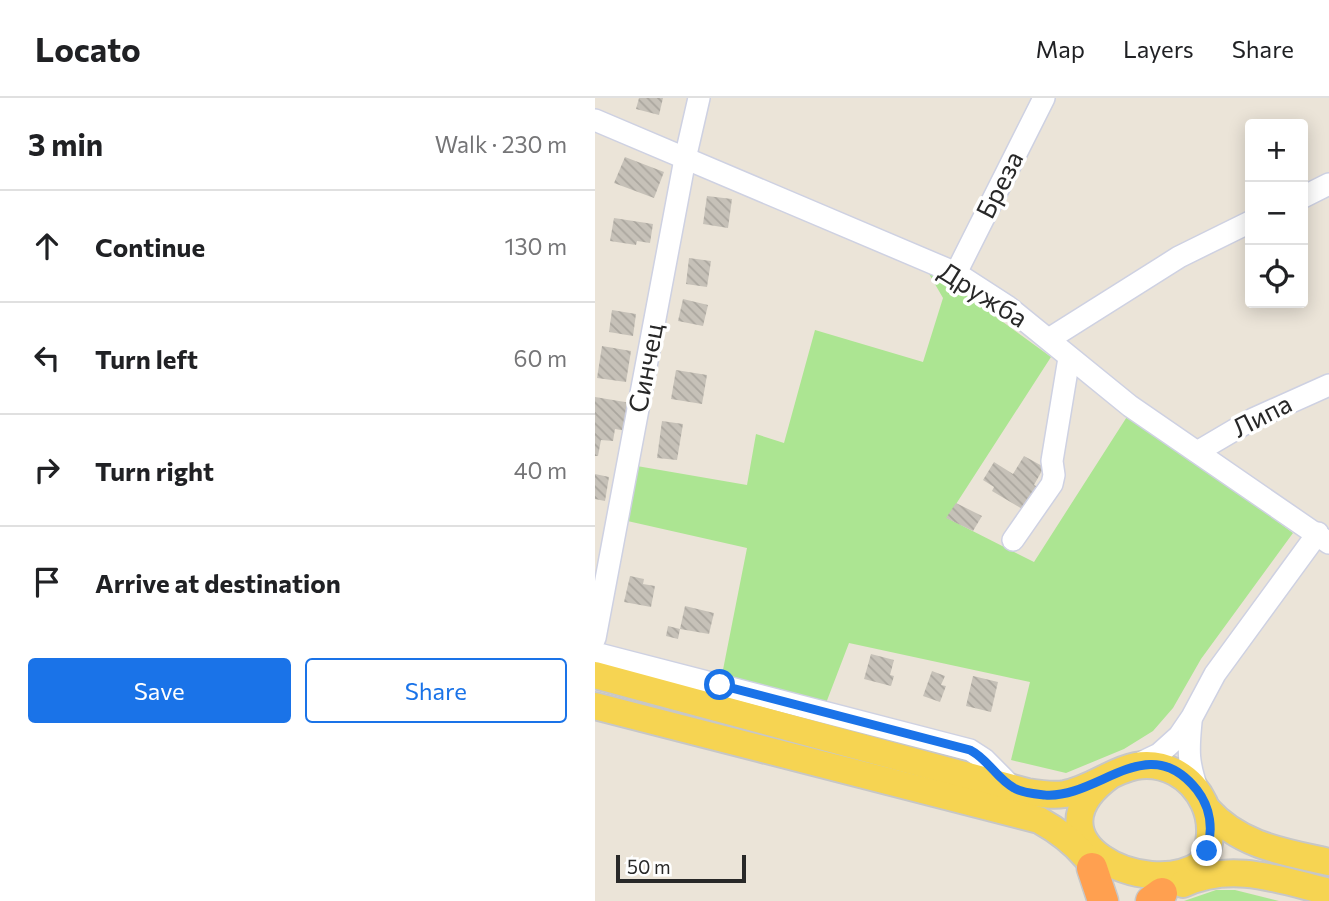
<!DOCTYPE html>
<html lang="en">
<head>
<meta charset="utf-8">
<style>
  :root { --surface:#fff; --page:#f6f6f6; --text:#202124; --muted:#757577; --line:#e0e0e0; --accent:#1a73e8 }
  body { margin:0; font-family:Commissioner,sans-serif; background:var(--page); color:var(--text) }
  .controls { position:absolute; right:21px; top:21px; display:grid; overflow:hidden; border-radius:7px; box-shadow:0 4px 18px #0003 }
  .controls button { width:63px; height:63px; display:grid; place-items:center; padding:0; border:0; border-bottom:2px solid var(--line); background:var(--surface); color:var(--text); font:35px sans-serif }
  .scale { position:absolute; left:21px; bottom:18px; width:130px; box-sizing:border-box; padding-left:7px; border:4px solid #282828; border-top:0; font-size:19px; line-height:24px; white-space:nowrap; color:#282828; -webkit-text-stroke:5px #fff; paint-order:stroke }
  .stop { position:absolute; width:21px; height:21px; margin:-16px; border:5px solid #1a73e8; border-radius:50%; background:#fff }
  .stop.end { background:#1a73e8; border-color:#fff; box-shadow:0 2px 7px #0008 }
  .list { margin:0; padding:0; list-style:none }
  h2 { display:flex; justify-content:space-between; align-items:center; height:91px; margin:0; padding:0 28px; font-size:30px }
  h2 small { font-size:23px; font-weight:400; color:var(--muted) }
  .list li { display:grid; grid-template-columns:46px 1fr auto; gap:21px; align-items:center; box-sizing:border-box; height:112px; padding:0 28px; border-top:2px solid var(--line) }
  .list b { display:block; font-size:26px; white-space:nowrap }
  .list em { font-size:23px; font-style:normal; color:var(--muted) }
  .actions { display:flex; gap:14px; padding:21px 28px }
  .actions a { flex:1; padding:16px 0; border:2px solid var(--accent); border-radius:7px; text-align:center; font-size:24px; color:var(--accent) }
  .actions .main { background:var(--accent); color:#fff }
  .icon { flex:none; width:38px; height:38px; fill:none; stroke:currentColor; stroke-width:2; stroke-linecap:round; stroke-linejoin:round }
  .map { position:relative; flex:none; width:734px; height:803px; overflow:hidden }
  header { display:flex; align-items:center; gap:42px; box-sizing:border-box; height:98px; padding:0 35px; background:var(--surface); border-bottom:2px solid var(--line) }
  header strong { font-size:33px }
  nav { display:flex; gap:38px; margin-inline-start:auto; font-size:24px }
  main { display:flex }
  aside { flex:1; background:var(--surface) }
  .map>svg:first-child { display:block }
  .grass { fill:#ace592 }
  .building { fill:url(#building-back-hatch) }
  .lines { fill:none; stroke-linecap:round; stroke-linejoin:round }
  .minor-casing { stroke:#ced1e2; stroke-width:24 }
  .major-casing { stroke:#c7c7c7; stroke-width:30 }
  .highway-casing { stroke:#c7c7c7; stroke-width:33 }
  .minor { stroke:#fff; stroke-width:21 }
  .major { stroke:#f6d452; stroke-width:26 }
  .highway { stroke:#ffa050; stroke-width:30 }
  .route { stroke:#1a73e8; stroke-width:9 }
  .labels { text-anchor:middle; stroke-width:7; stroke-linejoin:round; paint-order:stroke }
  .street-label { font-size:26px; fill:#282828; stroke:#fff }
</style>
</head>
<body>
<header>
<strong>Locato</strong>
<nav><a>Map</a><a>Layers</a><a>Share</a></nav>
</header>
<main>
<aside>
<h2>3 min<small>Walk · 230 m</small></h2>
<ul class="list">
<li><svg class="icon" aria-label="ahead" viewBox="0 0 24 24"><path d="M12 20V5M6 11l6-6 6 6"/></svg><div><b>Continue</b></div><em>130 m</em></li>
<li><svg class="icon" aria-label="left" viewBox="0 0 24 24"><path d="M17 20v-9H6M10 6l-5 5 5 5"/></svg><div><b>Turn left</b></div><em>60 m</em></li>
<li><svg class="icon" aria-label="right" viewBox="0 0 24 24"><path d="M7 20v-9h11M14 6l5 5-5 5"/></svg><div><b>Turn right</b></div><em>40 m</em></li>
<li><svg class="icon" aria-label="arrive" viewBox="0 0 24 24"><path d="M6 21V4h12l-3 4 3 4H6"/></svg><div><b>Arrive at destination</b></div></li>
</ul>
<div class="actions"><a class="main">Save</a><a>Share</a></div>
</aside>
<div class="map">
<svg width="734" height="803" viewBox="0 0 734 803">
  <defs>
    <pattern id="building-back-hatch" width="6" height="6" patternUnits="userSpaceOnUse" patternTransform="scale(1.75)"><rect width="6" height="6" fill="#c6c1b8"/><path d="M-1 5l2 2M0 0l6 6M5-1l2 2" fill="none" stroke="#aaa69e"/></pattern>
  </defs>
  <rect width="100%" height="100%" fill="#ebe4d8"/>
  <!-- grass -->
  <g class="grass">
    <path d="M333,174L371,197L456,259L352,420L439,464L535,314L698,435L606,561L578,610L558,633L529,651L471,675L416,662L435,584L254,545L228,613L125,587L152,450L28,422L36,367L152,387L161,336L189,345L220,232L328,264L348,200Z"/>
    <path d="M621,792H640L684,803H589Z"/>
  </g>
  <!-- building -->
  <g class="building">
    <path d="M44,0H68L64,17L41,11Z"/>
    <path d="M30,59L69,74L59,100L19,85Z"/>
    <path d="M112,98L137,101L133,130L108,126Z"/>
    <path d="M19,120L58,126L55,145L42,143L41,147L15,143Z"/>
    <path d="M94,160L116,163L112,189L91,186Z"/>
    <path d="M88,201L113,207L108,228L83,223Z"/>
    <path d="M17,212L41,216L38,238L14,234Z"/>
    <path d="M7,248L36,253L31,284L2,280Z"/>
    <path d="M81,272L112,277L107,306L76,301Z"/>
    <path d="M0,299L36,305L32,333L20,331L18,343L6,342L3,358H0Z"/>
    <path d="M67,323L88,326L82,362L62,360Z"/>
    <path d="M429,358L449,369L439,387L443,389L429,412L397,393L399,389L388,382L399,364L418,376Z"/>
    <path d="M0,376L14,379L10,403L0,401Z"/>
    <path d="M361,405L387,418L378,433L351,420Z"/>
    <path d="M35,478L49,481L48,486L60,488L56,509L29,504Z"/>
    <path d="M90,508L119,515L114,536L85,531Z"/>
    <path d="M73,528L85,531L83,541L71,538Z"/>
    <path d="M276,556L299,562L295,577L299,578L296,588L269,581Z"/>
    <path d="M337,573L350,578L346,587L351,588L345,604L328,598Z"/>
    <path d="M378,578L403,584L396,614L371,608Z"/>
  </g>
  <g class="lines">
    <!-- minor casing -->
    <g class="minor-casing">
      <g id="minor">
        <path d="M0,22L361,175L412,208L535,308L734,445"/>
        <path d="M708,99L734,86"/>
        <path d="M361,175L449,0"/>
        <path d="M454,241L584,159L655,124"/>
        <path d="M602,354L658,321L734,287"/>
        <path d="M418,442L457,386L459,377L457,363L474,260"/>
        <path d="M0,540L90,61L104,0"/>
        <path d="M0,555L375,652L389,661L418,690"/>
        <path d="M596,624C593,654 593,665 603,693"/>
        <path d="M541,667L564,656L584,638L597,619L620,576L723,435"/>
      </g>
    </g>
    <!-- major casing -->
    <g class="major-casing">
      <g id="major">
        <path d="M0,577L432,694C445,696 457,698 470,696C510,688 535,652 580,674C593,681 603,692 609,705C618,724 617,748 606,766C551,803 426,742 516,677"/>
        <path d="M0,608L444,722C462,732 477,743 491,759"/>
        <path d="M612,711C645,748 689,754 734,764"/>
        <path d="M588,786C637,763 685,782 734,794"/>
      </g>
    </g>
    <!-- highway casing -->
    <g class="highway-casing">
      <g id="highway">
        <path d="M497,770L508,803"/>
        <path d="M556,803L567,795"/>
      </g>
    </g>
    <!-- minor -->
    <use href="#minor" class="minor"/>
    <!-- major -->
    <use href="#major" class="major"/>
    <!-- highway -->
    <use href="#highway" class="highway"/>
  </g>
  <g class="lines">
    <!-- route -->
    <path class="route" d="M125,587L375,652C393,661 402,681 419,690C427,695 441,696 450,697C504,701 553,630 602,692C616,710 618,732 612,753"/>
  </g>
  <g class="labels">
    <!-- street labels -->
    <g class="street-label">
      <text transform="translate(405 87) rotate(-63)" y="9">Бреза</text>
      <text transform="translate(388 197) rotate(32)" y="9">Дружба</text>
      <text transform="translate(51 270) rotate(-79)" y="9">Синчец</text>
      <text transform="translate(667 318) rotate(-27)" y="9">Липа</text>
    </g>
  </g>
</svg>
<div class="controls">
<button>+</button>
<button>−</button>
<button><svg class="icon" aria-label="locate" viewBox="0 0 24 24"><circle cx="12" cy="12" r="6"/><path d="M12 2v4M12 18v4M2 12h4M18 12h4"/></svg></button>
</div>
<div class="scale">50 m</div>
<div class="stop" style="left:125px;top:587px"></div>
<div class="stop end" style="left:612px;top:753px"></div>
</div>
</main>
</body>
</html>
